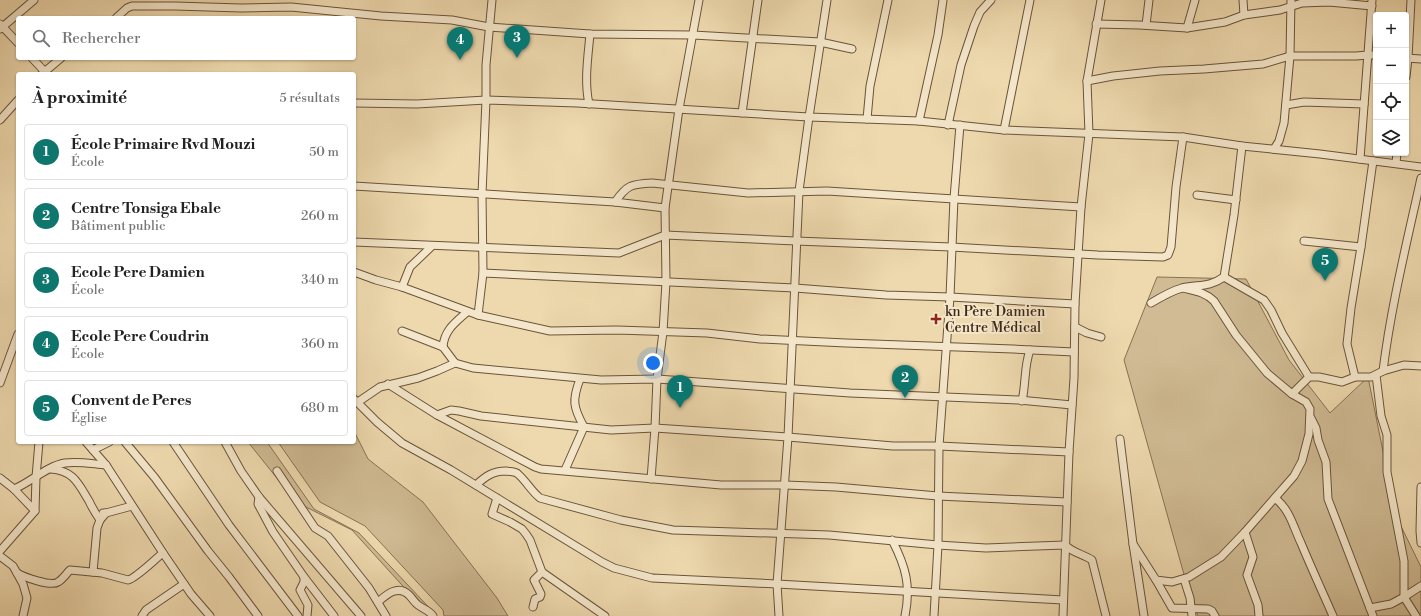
<!DOCTYPE html>
<html lang="fr">
<head>
<meta charset="utf-8">
<style>
  :root { --surface:#fff; --page:#f6f6f6; --text:#222; --muted:#767676; --line:#e0e0e0; --accent:#0f766e }
  body { margin:0; font-family:"Libre Bodoni",serif; background:var(--page); color:var(--text) }
  .controls { position:absolute; right:12px; top:12px; display:grid; overflow:hidden; border-radius:4px; box-shadow:0 1px 3px #0004 }
  .controls button { width:36px; height:36px; display:grid; place-items:center; padding:0; border:0; border-bottom:1px solid var(--line); background:var(--surface); color:var(--text); font:20px sans-serif }
  .you { position:absolute; left:653px; top:363px; width:14px; height:14px; margin:-10px; border:3px solid #fff; border-radius:50%; background:#1a73e8; box-shadow:0 0 0 6px #1a73e833 }
  .badge { display:grid; place-items:center; width:26px; height:26px; border-radius:50%; background:var(--accent); color:#fff; font-size:13px; font-weight:700 }
  .pin { position:absolute; translate:-50% -33px; filter:drop-shadow(0 1px 2px #0008) }
  .pin::after { content:''; position:absolute; top:21px; width:14px; height:12px; background:inherit; clip-path:polygon(0 0,100% 0,50% 100%) }
  .list { margin:0; padding:0; list-style:none }
  h2 { display:flex; justify-content:space-between; align-items:center; height:52px; margin:0; padding:0 16px; font-size:17px }
  h2 small { font-size:13px; font-weight:400; color:var(--muted) }
  .list li { display:grid; grid-template-columns:26px 1fr auto; gap:12px; align-items:center; box-sizing:border-box; height:56px; margin:0 8px 8px; padding:0 8px; border:1px solid var(--line); border-radius:4px }
  .list b { display:block; font-size:15px; white-space:nowrap }
  .list p { margin:0; font-size:13px; white-space:nowrap; color:var(--muted) }
  .list em { font-size:13px; font-style:normal; color:var(--muted) }
  .icon { flex:none; width:22px; height:22px; fill:none; stroke:currentColor; stroke-width:2; stroke-linecap:round; stroke-linejoin:round }
  .map { position:relative; flex:none; width:1421px; height:616px; overflow:hidden }
  .search { position:absolute; background:var(--surface); box-shadow:0 1px 3px #0004; left:16px; top:16px; width:340px; height:44px; display:flex; align-items:center; gap:10px; box-sizing:border-box; padding:0 14px; border-radius:4px; color:var(--muted); font-size:15px }
  .panel { position:absolute; background:var(--surface); box-shadow:0 1px 3px #0004; left:16px; top:72px; width:340px; height:372px; border-radius:4px }
  .map>svg:first-child { display:block }
  .green { fill:#d0bb94; stroke:#877254 }
  .lines { fill:none; stroke-linecap:round; stroke-linejoin:round }
  .minor-casing { stroke:#6a543a; stroke-width:9 }
  .minor { stroke:#f4e6ca; stroke-width:7 }
  .poi-dot { fill:#8f2418; stroke:#f4e6ca; stroke-width:1.5 }
  .labels { text-anchor:middle; stroke-width:4; stroke-linejoin:round; paint-order:stroke }
  .poi-label { font-size:14px; fill:#3e2814; stroke:#f4e6ca; text-anchor:start }
</style>
</head>
<body>
<div class="map">
<svg width="1421" height="616" viewBox="0 0 1421 616">
  <rect width="100%" height="100%" fill="#eed9ae"/>
  <filter id="stains"><feTurbulence type="fractalNoise" baseFrequency=".005" numOctaves="4"/><feColorMatrix values="0 0 0 0 .2 0 0 0 0 .09 0 0 0 0 .02 0 0 0 .5 -.17"/></filter>
  <radialGradient id="worn" r=".72"><stop offset=".6" stop-color="#630" stop-opacity="0"/><stop offset="1" stop-color="#630" stop-opacity=".3"/></radialGradient>
  <!-- green -->
  <g class="green">
    <path d="M1157,277L1246,279L1289,360L1330,413L1368,377L1396,516L1421,567V616H1198L1183,571L1124,360Z"/>
    <path d="M354,431L368,459L423,502L497,598L508,616H444L443,610L365,526L320,502L278,442H354Z"/>
    <path d="M248,442H267L314,509L359,533L437,616H430L352,530L296,502Z"/>
  </g>
  <g class="lines">
    <!-- minor casing -->
    <g class="minor-casing">
      <g id="minor">
        <path d="M1243,0L1244,15"/>
        <path d="M116,18L127,8L132,6H175L241,8L291,7L381,16L452,20L489,27L590,34L693,35L820,42L852,49"/>
        <path d="M0,24L18,43"/>
        <path d="M1096,24L1139,25L1187,28L1225,22L1244,15L1280,10L1302,3L1329,2L1372,6"/>
        <path d="M1146,25L1149,0"/>
        <path d="M1187,28L1195,0"/>
        <path d="M0,29L34,0"/>
        <path d="M32,58L45,72"/>
        <path d="M1406,58L1421,59"/>
        <path d="M42,74L61,58"/>
        <path d="M1406,77L1408,58L1411,0"/>
        <path d="M1087,81L1113,76L1160,71L1204,69L1263,64L1290,56H1356L1368,55H1376"/>
        <path d="M354,103L417,104L486,100L577,103L809,117L919,121L1004,130L1183,137L1242,146L1320,154L1421,167"/>
        <path d="M589,104C584,81 588,57 590,34"/>
        <path d="M1286,105L1304,102L1364,104"/>
        <path d="M742,113L758,0"/>
        <path d="M867,119L870,86L888,0"/>
        <path d="M0,120L18,100"/>
        <path d="M919,121L938,35L943,0"/>
        <path d="M948,125L961,65L974,26L980,12L991,0"/>
        <path d="M1004,130L1030,0"/>
        <path d="M1242,146L1234,215L1224,277L1264,300L1271,310L1282,333L1309,377"/>
        <path d="M1274,149L1279,141L1284,123L1290,56L1291,0"/>
        <path d="M1360,159L1372,0"/>
        <path d="M1396,163L1397,153"/>
        <path d="M354,186L615,202L665,208"/>
        <path d="M1197,195L1236,200"/>
        <path d="M615,202C627,185 631,184 652,183L748,193L827,191L1081,207"/>
        <path d="M1304,241L1361,247"/>
        <path d="M354,242L619,253L665,235L796,241L951,247L1098,255L1163,257L1168,255L1171,247L1176,187L1183,137"/>
        <path d="M354,272L376,280L402,287L478,315L550,331L617,330L707,333L760,339L846,343L1013,349L1074,352"/>
        <path d="M483,273L795,288L886,295L950,297L1075,304"/>
        <path d="M402,287L410,267L432,246"/>
        <path d="M1183,288C1195,291 1205,292 1214,301L1236,335L1267,373L1292,394L1309,377H1319L1342,382L1355,377L1347,344L1351,308L1361,247L1373,161"/>
        <path d="M1151,303C1161,297 1171,291 1182,288C1199,284 1208,288 1224,277"/>
        <path d="M478,315L483,273L482,194L486,100V65L492,0"/>
        <path d="M1075,327L1087,333L1101,337"/>
        <path d="M402,331L443,347L455,363L473,368L601,380L657,379L850,393L1019,400L1072,405"/>
        <path d="M443,347C444,330 456,322 467,312"/>
        <path d="M1383,371C1391,306 1407,242 1421,178"/>
        <path d="M1376,375L1381,416L1387,435V472L1404,561V597L1416,616"/>
        <path d="M1355,377H1371L1383,371L1404,365L1421,366"/>
        <path d="M0,383L18,334"/>
        <path d="M388,384L437,415L535,467L541,469L721,485H785L836,487L938,496L1067,502"/>
        <path d="M354,399L377,422L402,443L451,470L602,562L614,568L652,578L777,584L1063,600"/>
        <path d="M1022,401C1026,384 1024,366 1030,350"/>
        <path d="M358,402L380,387L418,378L437,371L455,363"/>
        <path d="M437,415L451,410L459,411L481,416L611,430L655,428L788,437L893,446H939L1069,452"/>
        <path d="M1311,418L1316,428L1318,440L1326,462L1328,499L1373,616"/>
        <path d="M1120,439L1133,544L1144,616"/>
        <path d="M86,442L106,465L163,553L191,594L210,616"/>
        <path d="M125,442L155,478L208,551L229,577L258,616"/>
        <path d="M173,442L229,525L298,616"/>
        <path d="M225,442L241,471L259,497L361,616"/>
        <path d="M93,450L109,442"/>
        <path d="M51,469C74,471 78,483 89,501C92,508 96,514 100,520"/>
        <path d="M565,470L584,427C573,407 572,400 580,379"/>
        <path d="M277,471L315,528L328,536L369,588L386,616"/>
        <path d="M0,478L14,489L35,511"/>
        <path d="M651,479L655,428L657,379L663,332L666,282L665,208L679,109L699,0"/>
        <path d="M476,485C486,476 493,471 506,471C511,472 515,471 518,474C527,482 531,491 540,498L621,520L673,530L829,535L938,545L986,548L1065,545C1073,553 1083,554 1092,560L1106,616"/>
        <path d="M1421,487L1420,531L1421,543"/>
        <path d="M14,489C31,482 47,466 65,463C78,461 93,464 106,465"/>
        <path d="M259,497L258,504L273,532L304,577V582L300,590L308,605L307,616"/>
        <path d="M497,498L492,514L510,522L522,529L526,534L530,540L542,572L605,616"/>
        <path d="M1275,498C1290,510 1293,526 1301,543C1311,567 1322,591 1333,616"/>
        <path d="M103,513H106L132,506"/>
        <path d="M1245,532L1253,557L1247,575L1258,605L1259,616"/>
        <path d="M892,540C906,567 911,586 905,616"/>
        <path d="M1133,544L1156,580L1172,582L1189,577L1221,557L1245,532L1294,476L1302,461L1309,434L1310,409L1306,402L1292,394"/>
        <path d="M0,551L35,511L36,477L39,442"/>
        <path d="M0,556L13,566L23,584L27,598L23,616"/>
        <path d="M93,572L97,528L100,520L106,513"/>
        <path d="M17,573C24,577 51,587 58,582C63,579 66,574 70,570L102,573L128,580C136,578 154,560 163,553"/>
        <path d="M304,577L334,616"/>
        <path d="M1184,579L1190,598L1192,616"/>
        <path d="M1156,580L1172,608L1208,609L1212,611L1215,616"/>
        <path d="M378,602C386,595 398,584 409,595C412,598 414,602 418,605C423,609 429,610 433,616"/>
        <path d="M533,607L535,599L540,597L541,594L534,580L542,572"/>
        <path d="M1370,608L1391,604L1404,597L1421,586"/>
        <path d="M142,616L146,610L184,584"/>
        <path d="M779,616L777,584L788,437L799,191L809,117L827,0"/>
        <path d="M934,616L938,545L939,446L950,297L954,198L960,125"/>
        <path d="M1063,616L1069,452L1074,378L1075,304L1081,207L1089,134L1087,81L1101,0"/>
      </g>
    </g>
    <!-- minor -->
    <use href="#minor" class="minor"/>
  </g>
  <!-- markers -->
  <path class="poi-dot" d="M934 313h4v4h4v4h-4v4h-4v-4h-4v-4h4z"/>
  <g class="labels">
    <!-- poi labels -->
    <g class="poi-label">
      <text x="945" y="316">kn Père Damien<tspan x="945" dy="16">Centre Médical</tspan></text>
    </g>
  </g>
  <rect width="100%" height="100%" filter="url(#stains)"/>
  <rect width="100%" height="100%" fill="url(#worn)"/>
</svg>
<div class="controls">
<button>+</button>
<button>−</button>
<button><svg class="icon" aria-label="locate" viewBox="0 0 24 24"><circle cx="12" cy="12" r="6"/><path d="M12 2v4M12 18v4M2 12h4M18 12h4"/></svg></button>
<button><svg class="icon" aria-label="layers" viewBox="0 0 24 24"><path d="M12 4l9 5-9 5-9-5zM3 14l9 5 9-5"/></svg></button>
</div>
<div class="you"></div>
<div class="pin badge" style="left:680px;top:408px">1</div>
<div class="pin badge" style="left:905px;top:398px">2</div>
<div class="pin badge" style="left:517px;top:58px">3</div>
<div class="pin badge" style="left:460px;top:60px">4</div>
<div class="pin badge" style="left:1325px;top:281px">5</div>
<div class="search"><svg class="icon" aria-label="search" viewBox="0 0 24 24"><circle cx="10" cy="10" r="6"/><path d="M15 15l6 6"/></svg>Rechercher</div>
<section class="panel">
<h2>À proximité<small>5 résultats</small></h2>
<ul class="list">
<li><span class="badge">1</span><div><b>École Primaire Rvd Mouzi</b><p>École</p></div><em>50 m</em></li>
<li><span class="badge">2</span><div><b>Centre Tonsiga Ebale</b><p>Bâtiment public</p></div><em>260 m</em></li>
<li><span class="badge">3</span><div><b>Ecole Pere Damien</b><p>École</p></div><em>340 m</em></li>
<li><span class="badge">4</span><div><b>Ecole Pere Coudrin</b><p>École</p></div><em>360 m</em></li>
<li><span class="badge">5</span><div><b>Convent de Peres</b><p>Église</p></div><em>680 m</em></li>
</ul>
</section>
</div>
</body>
</html>
